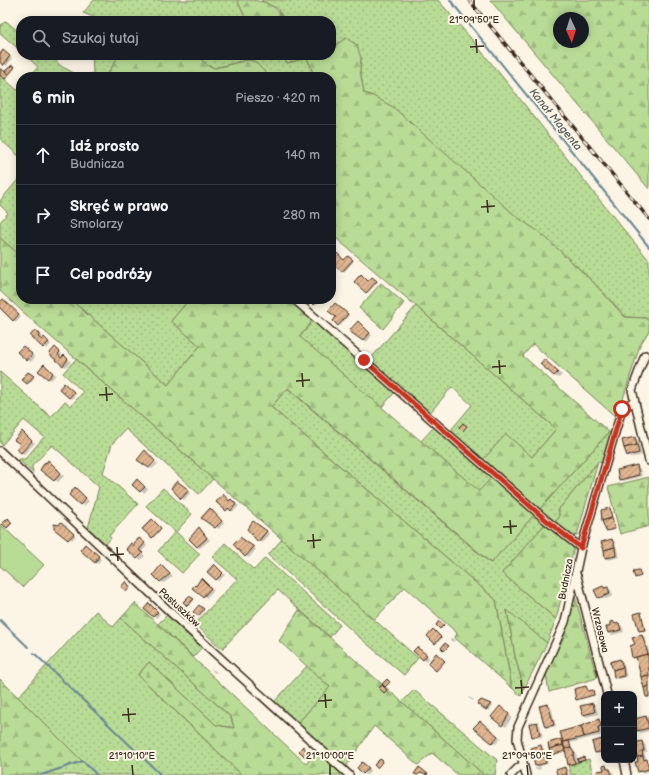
<!DOCTYPE html>
<html lang="pl">
<head>
<meta charset="utf-8">
<style>
  :root { --surface:#171b24; --page:#20242c; --text:#f1f3f6; --muted:#9ea1a6; --line:#363941 }
  body { margin:0; font-family:"Balsamiq Sans",sans-serif; background:var(--page); color:var(--text) }
  .controls { position:absolute; right:12px; bottom:12px; display:grid; overflow:hidden; border-radius:8px; box-shadow:0 2px 10px #0003 }
  .controls button { width:36px; height:36px; display:grid; place-items:center; padding:0; border:0; border-bottom:1px solid var(--line); background:var(--surface); color:var(--text); font:20px sans-serif }
  .compass { position:absolute; left:553px; top:12px; width:36px; height:36px; border-radius:50%; background:var(--surface); box-shadow:0 2px 10px #0003; rotate:176deg }
  .stop { position:absolute; width:12px; height:12px; margin:-9px; border:3px solid #c8321e; border-radius:50%; background:#fff }
  .stop.end { background:#c8321e; border-color:#fff; box-shadow:0 1px 4px #0008 }
  .list { margin:0; padding:0; list-style:none }
  h2 { display:flex; justify-content:space-between; align-items:center; height:52px; margin:0; padding:0 16px; font-size:17px }
  h2 small { font-size:13px; font-weight:400; color:var(--muted) }
  .list li { display:grid; grid-template-columns:26px 1fr auto; gap:12px; align-items:center; box-sizing:border-box; height:60px; padding:0 16px; border-top:1px solid var(--line) }
  .list b { display:block; font-size:15px; white-space:nowrap }
  .list p { margin:0; font-size:13px; white-space:nowrap; color:var(--muted) }
  .list em { font-size:13px; font-style:normal; color:var(--muted) }
  .icon { flex:none; width:22px; height:22px; fill:none; stroke:currentColor; stroke-width:2; stroke-linecap:round; stroke-linejoin:round }
  .map { position:relative; flex:none; width:649px; height:775px; overflow:hidden }
  .search { position:absolute; background:var(--surface); box-shadow:0 2px 10px #0003; left:16px; top:16px; width:320px; height:44px; display:flex; align-items:center; gap:10px; box-sizing:border-box; padding:0 14px; border-radius:16px; color:var(--muted); font-size:15px }
  .panel { position:absolute; background:var(--surface); box-shadow:0 2px 10px #0003; left:16px; top:72px; width:320px; height:232px; border-radius:16px }
  .map>svg:first-child { display:block }
  .green { fill:url(#green-dots); stroke:#7a825a }
  .forest { fill:url(#forest-firs); stroke:#7a825a; fill-rule:evenodd }
  .pitch { fill:#b8db95; stroke:#7a825a }
  .shadow { fill:#0003 }
  .lines { fill:none; stroke-linecap:round; stroke-linejoin:round }
  .stream { stroke:#698797; stroke-width:2 }
  .building { fill:url(#building-hatch); stroke:#3b2a1e }
  .minor-casing { stroke:#3b2a1e; stroke-width:10 }
  .minor { stroke:#fcf5e5; stroke-width:7 }
  .rail-casing { stroke:#3b2a1e; stroke-width:3.5 }
  .rail { stroke:#fcf5e5; stroke-width:2; stroke-dasharray:6; stroke-linecap:butt }
  .route { stroke:#c8321e; stroke-width:5 }
  .ticks { fill:none; stroke:#3b2a1e; stroke-width:1.5 }
  .labels { text-anchor:middle; stroke-width:4; stroke-linejoin:round; paint-order:stroke }
  .street-label { font-size:10px; fill:#3b2a1e; stroke:#fcf5e5 }
  .water-label { font-size:11px; font-style:italic; fill:#52585a; stroke:#fcf5e5 }
  .ticks-label { font-size:10px; text-anchor:middle; fill:#3b2a1e; stroke:#fcf5e5; stroke-width:4; stroke-linejoin:round; paint-order:stroke }
</style>
</head>
<body>
<div class="map">
<svg width="649" height="775" viewBox="0 0 649 775">
  <defs>
    <pattern id="green-dots" width="8" height="8" patternUnits="userSpaceOnUse"><rect width="8" height="8" fill="#b8db95"/><path d="M2 2h.1M6 6h.1" fill="none" stroke="#9fbc80" stroke-width="1.8" stroke-linecap="round"/></pattern>
    <pattern id="forest-firs" width="22" height="20" patternUnits="userSpaceOnUse"><rect width="22" height="20" fill="#b8db95"/><path d="M5 1l3.5 6h-7zM16 11l3.5 6h-7z" fill="#9fbc80"/></pattern>
    <pattern id="building-hatch" width="6" height="6" patternUnits="userSpaceOnUse"><rect width="6" height="6" fill="#e0b590"/><path d="M-1 1l2-2M0 6l6-6M5 7l2-2" fill="none" stroke="#b79375"/></pattern>
  </defs>
  <rect width="100%" height="100%" fill="#fcf5e5"/>
  <filter id="ink" filterUnits="userSpaceOnUse"><feTurbulence type="fractalNoise" baseFrequency=".025" numOctaves="2"/><feDisplacementMap in="SourceGraphic" scale="8" xChannelSelector="R" yChannelSelector="G"/><feConvolveMatrix kernelMatrix="1 2 1 2 8 2 1 2 1" color-interpolation-filters="sRGB"/></filter>
  <g filter="url(#ink)">
    <!-- green -->
    <g class="green">
      <path d="M94,0H237L247,21H114L113,19H98L83,13Z"/>
      <path d="M261,0H438C512,84 577,175 649,260V321L645,318L626,317C593,281 557,245 517,217L373,96L364,93L360,70L361,58L331,44V21H285L277,8L266,4Z"/>
      <path d="M6,21L21,34V51L0,33V26Z"/>
      <path d="M25,55H50L61,66L81,77L93,73L92,55H119L106,77H29L38,67Z"/>
      <path d="M197,55H280L287,63L307,58L315,77H270L254,61L247,60L215,68L208,66Z"/>
      <path d="M0,75L17,90L21,87V158L0,139Z"/>
      <path d="M21,176V256L0,238V222L8,213L0,205V201Z"/>
      <path d="M70,299H184L187,302L171,321L200,346L168,385Z"/>
      <path d="M416,306L556,429L532,457L482,461L450,431L472,405L452,387L429,414L372,364V357Z"/>
      <path d="M313,320L395,392L381,408L299,337Z"/>
      <path d="M76,359L213,479L199,494L126,429L112,444L103,473L138,504L109,536L111,538L106,544L88,528L99,487L52,445L32,466L33,473L18,459H25L44,437L24,420L2,445L0,443V372L51,417L65,401L71,406L83,392L63,373Z"/>
      <path d="M287,388L490,563L535,514L546,523L502,573L556,619L547,643L507,611L515,656L524,689L521,696L512,688L496,600L271,407Z"/>
      <path d="M434,427L492,477L480,492L420,442Z"/>
      <path d="M609,432L612,434L604,463L598,462L559,509V518L554,523L539,510Z"/>
      <path d="M163,488L192,514L176,532L200,554L182,573L158,551L175,532L146,506Z"/>
      <path d="M282,539L418,658L404,675L359,637L268,555Z"/>
      <path d="M225,543L254,570L265,558L340,625L330,637L278,590L222,649L195,624L237,579L212,557Z"/>
      <path d="M96,611L113,627L121,618L231,717L234,728L216,725L149,662L138,675L242,775H42L82,761L18,697Z"/>
      <path d="M169,613L203,646L193,657L158,624Z"/>
      <path d="M307,666L330,687L297,724L274,702Z"/>
      <path d="M414,690L497,760L495,775H484L402,702Z"/>
      <path d="M589,759L593,775H571L568,765Z"/>
    </g>
    <!-- forest -->
    <g class="forest">
      <path d="M237,0C261,0 272,0 285,21H247Z"/>
      <path d="M490,0H649V189ZM559,18H583V42H559Z"/>
      <path d="M346,38L357,45L361,58L360,70L364,93L373,96L393,107L517,217L542,234L594,283L625,317L645,318L649,321V331L640,345L617,418L533,344L523,356L609,432L539,510L482,461L506,434L532,457L556,429L416,306L331,234V77H315L307,58L287,63L280,55H331V44L334,46Z"/>
      <path d="M119,55H197L208,66L215,68L247,60L254,61L270,77H106Z"/>
      <path d="M0,238L21,256V299H70L168,385L200,346L171,321L187,302L184,299H289L313,320L300,337L479,491L492,477L535,514L491,563L288,388L271,407L496,600L512,688L455,638L457,633L405,587L374,620L34,322L0,291Z"/>
      <path d="M381,283L404,303L383,329L359,308Z"/>
      <path d="M598,462L577,535L571,537L554,523L559,518V509Z"/>
      <path d="M649,477V526L620,534L608,487Z"/>
      <path d="M546,523L574,548L556,619L502,573Z"/>
      <path d="M575,596L597,678L549,692L546,675L566,628Z"/>
      <path d="M135,603L306,764L316,751L343,775H242L138,675L149,662L216,725L234,728L231,717L121,618Z"/>
      <path d="M299,610L484,775H458L432,753L418,765L374,726L345,768L297,724L330,687L279,641Z"/>
      <path d="M507,610L547,643L524,689L515,656Z"/>
      <path d="M0,679L82,761L42,775H0Z"/>
    </g>
    <!-- pitch -->
    <path class="pitch" d="M0,524L44,565L23,587L0,566Z"/>
    <!-- shadow -->
    <g class="shadow">
      <path d="M4,51L12,58L7,66L0,61V57Z"/>
      <path d="M12,66L15,69L6,79L0,74V67L5,72Z"/>
      <path d="M338,255L345,261L349,258L354,261L344,272L331,261Z"/>
      <path d="M362,276L369,282L372,278L378,282L368,293L355,282Z"/>
      <path d="M311,299H321L316,305Z"/>
      <path d="M6,302L21,316L16,322L0,308V304Z"/>
      <path d="M337,305L349,315L340,326L337,317Z"/>
      <path d="M358,322L372,335L367,342L364,340Z"/>
      <path d="M36,331L43,336L40,339L42,341L47,340L51,344L47,349L31,336Z"/>
      <path d="M26,349L35,357L31,362L28,360Z"/>
      <path d="M58,350L62,354L60,357L62,358H67L71,362L66,367L51,354Z"/>
      <path d="M544,361L562,375L559,378L554,376Z"/>
      <path d="M47,367L56,375L51,380L48,378Z"/>
      <path d="M28,373L34,378L29,384L23,379Z"/>
      <path d="M65,384L76,394L72,399L69,397Z"/>
      <path d="M22,432L35,443L24,454L21,453Z"/>
      <path d="M635,438L638,440L642,455L630,458L627,456Z"/>
      <path d="M49,462L59,469V472L64,476L58,482L41,469Z"/>
      <path d="M156,462L158,464L152,469L150,468Z"/>
      <path d="M637,467L640,468L642,476L623,481L620,479Z"/>
      <path d="M137,480L148,489L144,493L133,485Z"/>
      <path d="M180,484L191,492L184,500L172,488Z"/>
      <path d="M76,489L89,501L84,506L70,495Z"/>
      <path d="M223,495L239,506L234,511L226,509Z"/>
      <path d="M211,509L224,523L219,529L203,518Z"/>
      <path d="M609,509L615,529L608,531L607,530Z"/>
      <path d="M153,521L162,529L153,538L152,537Z"/>
      <path d="M61,523L76,536L72,540L59,526Z"/>
      <path d="M259,526L270,534L262,543L248,529Z"/>
      <path d="M199,528L210,540L200,548L197,546Z"/>
      <path d="M243,540L256,549L249,558L246,556Z"/>
      <path d="M612,540L615,542L619,557L609,560L606,558L602,543Z"/>
      <path d="M142,541L147,546L141,552L145,556L141,560L127,549L131,544L135,546Z"/>
      <path d="M89,547L101,559L98,564L95,562Z"/>
      <path d="M217,567L225,575L219,581L216,580Z"/>
      <path d="M164,568L173,576L164,583L160,581Z"/>
      <path d="M204,581L214,590L206,598L197,587Z"/>
      <path d="M603,588L611,590L613,596L606,599L599,597Z"/>
      <path d="M190,598L194,601L189,606L184,602Z"/>
      <path d="M149,605L160,614L156,618L153,616Z"/>
      <path d="M200,607L204,611L200,616L199,615Z"/>
      <path d="M640,613L646,630L641,631H640Z"/>
      <path d="M613,623L622,626L624,632L612,635L609,633Z"/>
      <path d="M434,631L442,638L437,643L428,636Z"/>
      <path d="M642,636L645,637L649,651V698L647,697L637,659L633,657L636,645Z"/>
      <path d="M451,638L455,640L453,642L450,640Z"/>
      <path d="M420,650L429,658L426,661L423,659Z"/>
      <path d="M620,660L623,662L627,677L618,679L615,678L611,663Z"/>
      <path d="M211,668L212,669L217,672L214,673Z"/>
      <path d="M586,687L589,692L593,691L595,695L577,699Z"/>
      <path d="M385,688L389,692L388,694L385,692Z"/>
      <path d="M469,697L474,700L473,701L468,698Z"/>
      <path d="M487,702L493,706L489,711L486,709Z"/>
      <path d="M593,704L596,706L598,714L587,717L583,715Z"/>
      <path d="M548,705L551,707L556,726L549,728L546,727Z"/>
      <path d="M503,709L512,717L506,727L492,716Z"/>
      <path d="M649,716V731L641,733L638,731L634,726V720Z"/>
      <path d="M604,720L603,728L601,729L602,735L570,743L572,749L577,755L576,760L584,758L586,761L580,762L577,761L578,764L572,766L569,764L566,750L552,754L561,740L564,742Z"/>
      <path d="M537,723L540,725L543,737L536,738L533,737Z"/>
      <path d="M483,724L501,738L496,744L475,728Z"/>
      <path d="M602,740L604,742V753L599,754L596,753Z"/>
      <path d="M642,742L645,744L647,752L644,753L649,764V771L642,773L639,771L637,754L634,753V744Z"/>
      <path d="M541,747L544,748L548,764L540,766L541,769L536,770L535,768L539,767L536,765Z"/>
      <path d="M362,763L371,770L367,775L364,773Z"/>
      <path d="M606,766L613,772L614,775H599L605,770Z"/>
      <path d="M564,768L568,770L569,775H558Z"/>
    </g>
    <g class="lines">
      <!-- stream -->
      <g class="stream">
        <path d="M450,0L649,247"/>
        <path d="M0,620L28,647"/>
        <path d="M34,653L161,775"/>
        <path d="M41,775L83,761L97,775"/>
      </g>
    </g>
    <!-- building -->
    <g class="building">
      <path d="M3,50L10,56L3,66L0,62V54Z"/>
      <path d="M12,65L15,67L8,75L5,71Z"/>
      <path d="M1,68L8,75L5,79L0,75Z"/>
      <path d="M337,253L344,260L348,256L353,260L342,272L331,262V259Z"/>
      <path d="M361,274L368,281L372,277L377,281L366,293L354,282Z"/>
      <path d="M3,299L19,314L13,321L0,308V302Z"/>
      <path d="M310,299H319L314,305L309,300Z"/>
      <path d="M335,303L348,314L338,326L333,321L336,317L328,311Z"/>
      <path d="M358,321L370,333L363,341L349,331Z"/>
      <path d="M35,330L40,334L38,337L42,340L44,337L49,342L43,348L30,336Z"/>
      <path d="M23,346L32,354L27,361L17,352Z"/>
      <path d="M55,347L60,352L58,354L61,358L64,355L68,359L63,366L49,354Z"/>
      <path d="M544,359L558,372L554,376L540,364Z"/>
      <path d="M44,364L53,373L48,379L38,371Z"/>
      <path d="M28,372L34,376L27,384L21,379Z"/>
      <path d="M64,383L74,392L69,398L59,389Z"/>
      <path d="M463,423L467,426L463,431L459,427Z"/>
      <path d="M22,431L32,441L21,453L16,449L20,444L14,440Z"/>
      <path d="M635,437L637,445L624,448L622,440Z"/>
      <path d="M637,445L639,453L627,456L624,448Z"/>
      <path d="M145,450L155,461L149,468L137,460Z"/>
      <path d="M48,460L61,473L54,481L40,470L45,462L46,463Z"/>
      <path d="M637,465L639,475L619,480L617,470Z"/>
      <path d="M137,479L145,487L140,492L132,485Z"/>
      <path d="M177,481L189,490L181,499L171,488Z"/>
      <path d="M75,487L86,498L80,505L69,495Z"/>
      <path d="M223,494L229,501L231,499L236,504L231,511L228,508L226,511L216,502Z"/>
      <path d="M210,508L222,521L215,528L201,518Z"/>
      <path d="M610,508L612,518L602,521L601,510Z"/>
      <path d="M8,518L12,523L7,528L2,524Z"/>
      <path d="M612,518L615,529L606,531L602,521Z"/>
      <path d="M152,519L161,528L152,538L142,529Z"/>
      <path d="M253,521L267,531L258,542L247,529Z"/>
      <path d="M61,522L74,534L68,540L54,529V524L59,525Z"/>
      <path d="M199,527L207,538L197,547L189,539Z"/>
      <path d="M240,537L254,547L245,557L233,544Z"/>
      <path d="M139,538L145,543L139,550L143,553L137,559L126,549L131,543L134,546V543Z"/>
      <path d="M612,539L615,547L604,550L601,542Z"/>
      <path d="M85,544L99,556L95,563L80,550Z"/>
      <path d="M615,547L616,556L605,558L604,550Z"/>
      <path d="M214,564L223,573L216,580L207,572Z"/>
      <path d="M161,565L170,574L160,582L153,575Z"/>
      <path d="M639,570L641,576L635,578L633,571Z"/>
      <path d="M201,578L211,588L203,597L192,588L195,585L196,586Z"/>
      <path d="M126,581L130,587L126,592L121,587Z"/>
      <path d="M603,586L604,588L608,587L610,594L598,598L594,590Z"/>
      <path d="M189,596L194,599L187,606L183,602Z"/>
      <path d="M149,603L158,612L153,617L144,609Z"/>
      <path d="M199,605L204,609L198,616L193,612Z"/>
      <path d="M641,612L645,630L639,631L634,614Z"/>
      <path d="M439,621L444,625L440,629L436,625Z"/>
      <path d="M613,621L615,624L619,623L621,630L608,633L606,627L610,625V622Z"/>
      <path d="M433,629L441,637L435,644L427,636Z"/>
      <path d="M642,635L648,654L632,658L630,646L635,644L632,638Z"/>
      <path d="M445,643L449,646L444,651L441,648Z"/>
      <path d="M417,647L427,655L423,660L413,651Z"/>
      <path d="M436,653L445,661L436,671L428,664Z"/>
      <path d="M648,654L649,675L641,677L636,657Z"/>
      <path d="M620,659L623,667L613,670L610,662Z"/>
      <path d="M623,667L624,676L614,678L613,670Z"/>
      <path d="M649,675V686L644,688L641,677Z"/>
      <path d="M387,679L390,682L385,687L382,684Z"/>
      <path d="M382,685L387,690L384,693L379,688Z"/>
      <path d="M586,686L588,691L593,690L594,695L576,700L574,689Z"/>
      <path d="M649,686V697H646L644,688Z"/>
      <path d="M481,700L491,704L486,710L477,704Z"/>
      <path d="M593,703L595,712L583,715L580,706Z"/>
      <path d="M548,704L554,725L545,727L539,706Z"/>
      <path d="M500,706L509,714L502,726L491,717Z"/>
      <path d="M646,716L649,728L637,731L636,726H634V719Z"/>
      <path d="M599,719L601,726L598,727L599,733L584,737L581,726Z"/>
      <path d="M480,721L498,736L492,743L473,728Z"/>
      <path d="M537,722L540,735L532,737L529,724Z"/>
      <path d="M581,726L584,737L563,742L560,732Z"/>
      <path d="M562,739L563,745L549,749L548,743Z"/>
      <path d="M602,739L604,751L595,753L592,742Z"/>
      <path d="M569,741L571,748L565,749L563,742Z"/>
      <path d="M642,741L644,751H642L643,756L637,757L636,753H634V743Z"/>
      <path d="M541,745L543,754L533,757L531,748Z"/>
      <path d="M563,745L565,751L551,755L549,749Z"/>
      <path d="M303,746L308,753L305,757L299,751Z"/>
      <path d="M571,748L575,754L573,755L575,763L568,765L565,749Z"/>
      <path d="M543,754L546,763L535,766L533,757Z"/>
      <path d="M643,756L644,760L647,759L649,769L638,772L635,762H638L637,757Z"/>
      <path d="M584,757L585,760L578,762L577,759Z"/>
      <path d="M380,759L383,761L377,768L374,765Z"/>
      <path d="M362,762L369,768L363,774L357,768Z"/>
      <path d="M606,765L607,769H610L612,775H598L597,771L604,770L603,766Z"/>
      <path d="M419,767L428,774L427,775L420,773L418,775L414,774Z"/>
      <path d="M565,767L567,775H557L556,770Z"/>
    </g>
    <g class="lines">
      <!-- minor casing -->
      <g class="minor-casing">
        <g id="minor">
          <path d="M294,299L546,520L581,548"/>
          <path d="M645,355L632,390L649,461"/>
          <path d="M0,451L185,626L349,775"/>
          <path d="M577,576L607,694"/>
          <path d="M624,760L627,775"/>
          <path d="M511,775L518,768L523,765"/>
          <path d="M526,775L517,739L518,727L565,622L581,548L622,409L634,401"/>
        </g>
      </g>
      <!-- minor -->
      <use href="#minor" class="minor"/>
      <!-- rail casing -->
      <g class="rail-casing">
        <path id="rail" d="M469,0L649,219"/>
      </g>
      <!-- rail -->
      <use href="#rail" class="rail"/>
    </g>
  </g>
  <g class="lines" filter="url(#ink)">
    <!-- route -->
    <path class="route" d="M364,360L546,520L581,548L622,409"/>
  </g>
  <!-- ticks -->
  <path class="ticks" d="M474,0V10M476,39L477,53M470,47L484,46M487,200L488,213M481,207L495,206M499,360L500,374M492,367L506,366M302,373L303,387M296,381L310,380M106,387L107,401M99,395L113,394M510,520L511,534M503,527L517,526M313,534L314,548M307,541L321,540M117,547L118,561M110,555L124,554M521,680L522,694M515,688L529,687M325,694L326,708M318,701L332,700M128,708L129,722M122,715L136,714M132,765L133,775M330,765V775M527,765L528,775"/>
  <g class="labels">
    <!-- street labels -->
    <g class="street-label">
      <text transform="translate(565 579) rotate(-79)" y="4">Budnicza</text>
      <text transform="translate(180 607) rotate(43)" y="4">Pastuszków</text>
      <text transform="translate(601 630) rotate(76)" y="4">Wrzosowa</text>
    </g>
    <!-- water labels -->
    <g class="water-label">
      <text transform="translate(556 119) rotate(51)" y="4">Kanał Magenta</text>
    </g>
  </g>
  <g class="ticks-label">
    <text x="474" y="23">21°09'50"E</text>
    <text x="132" y="759">21°10'10"E</text>
    <text x="330" y="759">21°10'00"E</text>
    <text x="527" y="759">21°09'50"E</text>
  </g>
</svg>
<div class="controls">
<button>+</button>
<button>−</button>
</div>
<svg class="compass" viewBox="-18 -18 36 36"><path d="M0-13l5 13h-10z" fill="#e53935"/><path d="M0 13l5-13h-10z" fill="#9ea1a6"/></svg>
<div class="stop" style="left:622px;top:409px"></div>
<div class="stop end" style="left:364px;top:360px"></div>
<div class="search"><svg class="icon" aria-label="search" viewBox="0 0 24 24"><circle cx="10" cy="10" r="6"/><path d="M15 15l6 6"/></svg>Szukaj tutaj</div>
<section class="panel">
<h2>6 min<small>Pieszo · 420 m</small></h2>
<ul class="list">
<li><svg class="icon" aria-label="ahead" viewBox="0 0 24 24"><path d="M12 20V5M6 11l6-6 6 6"/></svg><div><b>Idź prosto</b><p>Budnicza</p></div><em>140 m</em></li>
<li><svg class="icon" aria-label="right" viewBox="0 0 24 24"><path d="M7 20v-9h11M14 6l5 5-5 5"/></svg><div><b>Skręć w prawo</b><p>Smolarzy</p></div><em>280 m</em></li>
<li><svg class="icon" aria-label="arrive" viewBox="0 0 24 24"><path d="M6 21V4h12l-3 4 3 4H6"/></svg><div><b>Cel podróży</b></div></li>
</ul>
</section>
</div>
</body>
</html>
